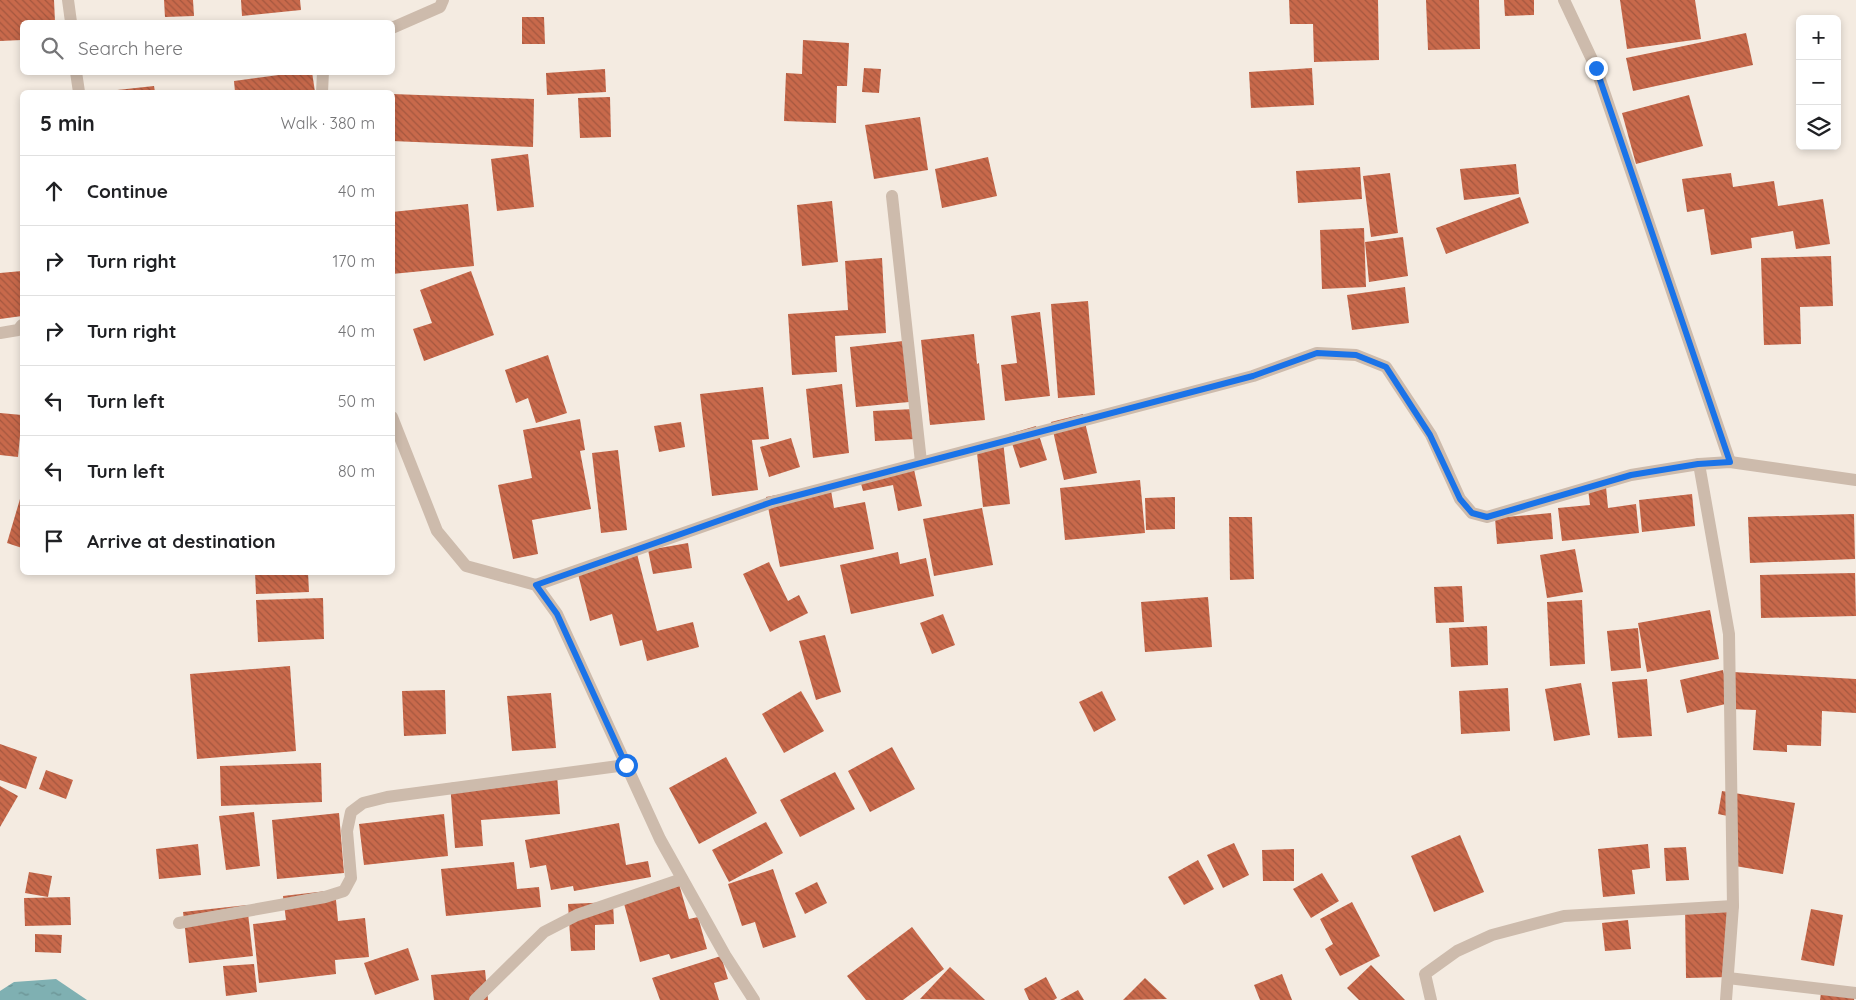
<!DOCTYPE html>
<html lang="en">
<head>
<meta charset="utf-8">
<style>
  :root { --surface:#fff; --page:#f6f6f6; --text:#202124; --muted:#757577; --line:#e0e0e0 }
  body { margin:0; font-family:Quicksand,sans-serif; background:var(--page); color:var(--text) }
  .controls { position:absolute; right:15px; top:15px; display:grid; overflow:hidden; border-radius:8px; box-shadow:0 2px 8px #0003 }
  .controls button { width:45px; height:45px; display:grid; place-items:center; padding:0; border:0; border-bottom:1px solid var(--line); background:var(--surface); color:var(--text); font:25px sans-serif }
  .stop { position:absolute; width:15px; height:15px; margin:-11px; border:4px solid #1a73e8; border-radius:50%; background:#fff }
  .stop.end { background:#1a73e8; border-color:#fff; box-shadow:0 1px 5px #0008 }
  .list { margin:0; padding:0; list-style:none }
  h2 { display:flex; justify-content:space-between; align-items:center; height:65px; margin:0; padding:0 20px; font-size:21px }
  h2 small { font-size:16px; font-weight:400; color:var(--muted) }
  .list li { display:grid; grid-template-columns:32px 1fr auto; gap:15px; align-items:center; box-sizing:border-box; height:70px; padding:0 20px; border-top:1px solid var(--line) }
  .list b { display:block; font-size:19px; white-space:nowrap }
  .list em { font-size:16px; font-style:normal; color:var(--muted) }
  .icon { flex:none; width:28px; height:28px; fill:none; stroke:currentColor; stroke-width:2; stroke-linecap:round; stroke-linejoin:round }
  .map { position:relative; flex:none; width:1856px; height:1000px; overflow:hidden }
  .search { position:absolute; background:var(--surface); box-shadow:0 2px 8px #0003; left:20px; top:20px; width:375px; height:55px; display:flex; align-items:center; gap:12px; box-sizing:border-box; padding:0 18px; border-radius:8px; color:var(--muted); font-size:19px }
  .panel { position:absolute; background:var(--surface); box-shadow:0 2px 8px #0003; left:20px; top:90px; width:375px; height:485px; border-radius:8px }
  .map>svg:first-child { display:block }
  .water { fill:url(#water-ripples) }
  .building { fill:url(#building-back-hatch) }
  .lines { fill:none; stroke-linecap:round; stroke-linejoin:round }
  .street { stroke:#cdbbac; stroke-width:12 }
  .route { stroke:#1a73e8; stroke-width:6 }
</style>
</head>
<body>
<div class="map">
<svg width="1856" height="1000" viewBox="0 0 1856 1000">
  <defs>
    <pattern id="water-ripples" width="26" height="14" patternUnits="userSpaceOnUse" patternTransform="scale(1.25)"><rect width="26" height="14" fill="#7fb0b2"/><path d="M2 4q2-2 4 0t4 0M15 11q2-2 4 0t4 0" fill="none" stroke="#699091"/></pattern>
    <pattern id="building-back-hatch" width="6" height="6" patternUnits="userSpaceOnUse" patternTransform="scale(1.25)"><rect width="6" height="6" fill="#c8694b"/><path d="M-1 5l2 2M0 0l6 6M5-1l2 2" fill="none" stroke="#a4573f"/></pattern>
  </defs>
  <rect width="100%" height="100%" fill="#f4ebe1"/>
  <!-- water -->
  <path class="water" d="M56,979L87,1000H0V991L14,982Z"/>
  <!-- building -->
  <g class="building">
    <path d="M0,0H54L55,22H22V40L0,41Z"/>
    <path d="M164,0H193L194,16L165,17Z"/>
    <path d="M241,0H300L301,10L242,16Z"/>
    <path d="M1289,0H1378L1379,60L1314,62L1313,24H1290Z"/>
    <path d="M1426,0H1479L1480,49L1428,50Z"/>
    <path d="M1504,0H1534V15L1505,16Z"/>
    <path d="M1620,0H1695L1701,39L1627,49Z"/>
    <path d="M522,17H544L545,44H522Z"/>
    <path d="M1746,33L1753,65L1633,91L1626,58Z"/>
    <path d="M803,40L849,43L847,86H837L836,123L784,121L786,73L802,74Z"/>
    <path d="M864,68L881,69L879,93L862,92Z"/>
    <path d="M1312,68L1314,105L1251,108L1249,72Z"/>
    <path d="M605,69L606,92L547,95L546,73Z"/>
    <path d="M302,72H312L315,92H235L234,81Z"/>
    <path d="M154,86L155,92H109L108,91Z"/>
    <path d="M392,94L534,99L533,147L392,141Z"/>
    <path d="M1689,95L1703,146L1636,164L1622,113Z"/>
    <path d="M610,97L611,137L580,138L578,98Z"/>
    <path d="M920,117L928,170L874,179L865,125Z"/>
    <path d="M528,154L534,207L497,211L491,159Z"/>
    <path d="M988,157L997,196L942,208L935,169Z"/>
    <path d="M1516,164L1519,194L1464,200L1460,169Z"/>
    <path d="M1360,167L1362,199L1298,203L1296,171Z"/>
    <path d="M1390,173L1398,233L1371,237L1363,176Z"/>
    <path d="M1731,173L1733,187L1774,181L1778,206L1823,199L1830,244L1796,249L1793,231L1751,238L1752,248L1711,255L1704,209L1687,212L1682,179Z"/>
    <path d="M1520,197L1529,223L1446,254L1436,228Z"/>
    <path d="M832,201L838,262L802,266L797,205Z"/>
    <path d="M468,204L474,266L392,274V212Z"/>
    <path d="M1364,228L1366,287L1322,289L1320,230Z"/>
    <path d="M1403,237L1408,276L1369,282L1365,242Z"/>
    <path d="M1831,256L1833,306L1800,307L1801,344L1764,345L1761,258Z"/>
    <path d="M882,258L886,333L835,336L837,372L792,375L788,314L848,310L845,261Z"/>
    <path d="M22,271V316L0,319V273Z"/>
    <path d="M471,271L494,335L424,361L413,329L432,323L420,290Z"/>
    <path d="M1405,287L1409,323L1352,330L1347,295Z"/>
    <path d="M1088,301L1095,395L1058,398L1051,304Z"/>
    <path d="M1040,312L1050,396L1005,401L1001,365L1017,363L1011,316Z"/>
    <path d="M974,334L977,364L979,363L985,420L930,425L921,340Z"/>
    <path d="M903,341L909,402L856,407L850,347Z"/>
    <path d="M548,355L567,413L536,423L528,398L516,403L505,370Z"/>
    <path d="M842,384L849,453L813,458L806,389Z"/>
    <path d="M763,387L769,439L752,440L758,490L712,496L700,394Z"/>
    <path d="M914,409L916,439L875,441L873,411Z"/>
    <path d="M0,413L22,415L18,457L0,455Z"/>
    <path d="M1083,414L1097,473L1064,480L1051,422Z"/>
    <path d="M580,419L585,450L580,451L591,509L532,520L538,554L513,559L498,485L532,478L523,430Z"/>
    <path d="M681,422L685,447L659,452L654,426Z"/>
    <path d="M1036,426L1047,460L1020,468L1009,434Z"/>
    <path d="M791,438L800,467L769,477L760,447Z"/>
    <path d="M1003,441L1010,504L983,507L976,444Z"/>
    <path d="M618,450L627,530L601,533L592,453Z"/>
    <path d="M913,465L922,506L898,511L893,485L863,491L859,476Z"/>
    <path d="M1140,480L1145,533L1065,540L1060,488Z"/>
    <path d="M830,485L834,508L865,502L874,549L780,567L766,497Z"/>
    <path d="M1606,487L1608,508L1636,504L1639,533L1562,541L1558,508L1590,505L1588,489Z"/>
    <path d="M1692,494L1695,526L1642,532L1639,500Z"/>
    <path d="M1175,497V529L1146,530L1145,498Z"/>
    <path d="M20,499L22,500V548L7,543Z"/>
    <path d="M982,508L993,565L934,576L923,519Z"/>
    <path d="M1551,513L1553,539L1497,544L1495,518Z"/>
    <path d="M1854,514L1855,559L1750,563L1748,517Z"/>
    <path d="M1229,517H1252L1254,579L1230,580Z"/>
    <path d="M688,543L692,568L653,574L648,550Z"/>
    <path d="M1575,549L1583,592L1547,598L1540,555Z"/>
    <path d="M636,550L657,631L693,622L699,647L647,661L642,640L620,646L612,614L590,621L576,566Z"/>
    <path d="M898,552L900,564L926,558L934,596L851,614L840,565Z"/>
    <path d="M769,562L788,601L799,595L808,613L770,632L743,574Z"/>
    <path d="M255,572H308L309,592L256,594Z"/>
    <path d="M1855,573L1856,616L1761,618L1760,575Z"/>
    <path d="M1462,586L1464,622L1436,623L1434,587Z"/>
    <path d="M1208,597L1212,647L1145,652L1141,602Z"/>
    <path d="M323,598L324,639L258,642L256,600Z"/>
    <path d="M1582,600L1585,664L1550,666L1547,602Z"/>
    <path d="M1710,610L1719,659L1647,672L1638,623Z"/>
    <path d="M943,614L955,645L932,654L920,623Z"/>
    <path d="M1487,626L1488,665L1451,667L1449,628Z"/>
    <path d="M1638,628L1641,668L1611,671L1607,631Z"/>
    <path d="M825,635L841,692L816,700L799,641Z"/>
    <path d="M290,666L296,751L197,759L190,674Z"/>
    <path d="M1723,670L1730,703L1687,713L1680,680Z"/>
    <path d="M1733,672L1856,679V713L1822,711L1821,746L1787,745V752L1753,750L1756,710L1731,709Z"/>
    <path d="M1647,679L1652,736L1618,738L1612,682Z"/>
    <path d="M1581,683L1590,735L1554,741L1545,689Z"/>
    <path d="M1508,688L1510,731L1461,734L1459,691Z"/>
    <path d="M445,690L446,734L404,736L402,691Z"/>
    <path d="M801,691L824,731L784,753L762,714Z"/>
    <path d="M1102,691L1116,720L1094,732L1079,702Z"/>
    <path d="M551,693L556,748L512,751L507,696Z"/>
    <path d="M0,744L37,757L26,789L0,780Z"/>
    <path d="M892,747L915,789L870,812L848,771Z"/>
    <path d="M726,757L757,813L699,844L669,788Z"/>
    <path d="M321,763L322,802L221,806L220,766Z"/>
    <path d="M46,770L73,780L66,799L39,789Z"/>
    <path d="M835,772L855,809L800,837L780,800Z"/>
    <path d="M557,775L560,814L481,820L483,846L455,848L450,783Z"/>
    <path d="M0,786L18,796L0,827Z"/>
    <path d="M1722,791L1795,803L1783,874L1729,865L1737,818L1718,814Z"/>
    <path d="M254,812L260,866L226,870L219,816Z"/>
    <path d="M339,813L344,873L277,879L272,820Z"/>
    <path d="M444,814L448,856L364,865L359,824Z"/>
    <path d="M766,822L783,853L729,882L712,850Z"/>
    <path d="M619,823L626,865L648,861L651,877L574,891L573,886L551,890L546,865L530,868L525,840Z"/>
    <path d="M1460,835L1484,892L1434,912L1411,856Z"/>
    <path d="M1234,843L1249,875L1223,888L1207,855Z"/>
    <path d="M198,844L201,875L159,879L156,849Z"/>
    <path d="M1648,844L1650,868L1632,870L1635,894L1603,897L1598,849Z"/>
    <path d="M1686,847L1689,880L1666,881L1664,848Z"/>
    <path d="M1294,849V881H1263L1262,850Z"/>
    <path d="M1198,860L1214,889L1184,905L1168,877Z"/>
    <path d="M514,862L517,889L539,887L541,907L446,916L441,869Z"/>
    <path d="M773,869L796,937L763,948L755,922L742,926L728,884Z"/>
    <path d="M29,872L52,876L48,897L25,893Z"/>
    <path d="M1322,873L1339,901L1311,918L1293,889Z"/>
    <path d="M817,882L827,903L805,914L795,893Z"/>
    <path d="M679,884L689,919L698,917L707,949L671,959L669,954L640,962L623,900Z"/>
    <path d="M335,890L338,921L365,918L369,957L335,960L336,974L259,983L253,924L286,920L283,896Z"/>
    <path d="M70,897L71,925L25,926L24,898Z"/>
    <path d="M613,902L614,924L595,925V950L571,951L568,904Z"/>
    <path d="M1352,902L1380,956L1340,976L1325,949L1333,944L1320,919Z"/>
    <path d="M247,905L253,956L189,963L183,912Z"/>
    <path d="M1685,905H1729L1730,977L1686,978Z"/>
    <path d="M1811,909L1843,915L1834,966L1801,960Z"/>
    <path d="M1628,920L1631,949L1605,951L1602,923Z"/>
    <path d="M912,927L944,969L903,1000H866L847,976Z"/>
    <path d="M35,934L62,935L61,953L35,952Z"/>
    <path d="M408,948L419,980L375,995L364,963Z"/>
    <path d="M721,956L728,979L714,983L719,1000H660L652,978Z"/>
    <path d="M254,964L257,992L226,996L223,966Z"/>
    <path d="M1371,965L1405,1000H1359L1347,988Z"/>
    <path d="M950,967L985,1000L920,999Z"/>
    <path d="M485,970L488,1000H434L431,975Z"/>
    <path d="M1282,974L1292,1000H1260L1254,985Z"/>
    <path d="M1046,977L1057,998L1054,1000H1029L1024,989Z"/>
    <path d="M1145,978L1167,999L1123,1000Z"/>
    <path d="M1078,990L1084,1000H1060Z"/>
    <path d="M1821,993L1855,994L1854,1000H1820Z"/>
  </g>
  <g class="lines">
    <!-- street -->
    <g class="street">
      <path d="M68,0L71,22"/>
      <path d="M1564,0L1596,68L1730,462"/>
      <path d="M392,28L440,7L443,0"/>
      <path d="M76,72L79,92"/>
      <path d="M322,92L323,72"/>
      <path d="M892,196L921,462"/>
      <path d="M0,333L18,330L22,325"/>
      <path d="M392,417L437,531L466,566L536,585L557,614L660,839L725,955L754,1000"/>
      <path d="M1699,464L1729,634L1733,906L1726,1000"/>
      <path d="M536,585L772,502L1253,376L1317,353L1356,355L1386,367L1431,435L1460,499L1472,513L1487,517L1631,475L1699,464L1730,462L1856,480"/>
      <path d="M179,923L325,897L344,891L351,878L347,831L351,812L363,803L387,797L626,765"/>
      <path d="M1728,978L1856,993"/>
      <path d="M475,1000L544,932L577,915L682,879"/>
      <path d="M1431,1000L1425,974L1457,951L1492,935L1564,916L1733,906"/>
    </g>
  </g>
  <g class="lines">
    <!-- route -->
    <path class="route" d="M626,765L557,614L536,585L772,502L1253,376L1317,353L1356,355L1386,367L1430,435L1460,499L1472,513L1487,517L1631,475L1698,464L1730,462L1596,68"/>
  </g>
</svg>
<div class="controls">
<button>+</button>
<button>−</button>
<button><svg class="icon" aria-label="layers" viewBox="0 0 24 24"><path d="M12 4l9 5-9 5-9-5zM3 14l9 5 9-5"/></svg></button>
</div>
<div class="stop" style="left:626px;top:765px"></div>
<div class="stop end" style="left:1596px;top:68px"></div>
<div class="search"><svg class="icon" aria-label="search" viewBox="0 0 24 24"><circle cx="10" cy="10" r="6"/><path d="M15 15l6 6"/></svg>Search here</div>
<section class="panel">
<h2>5 min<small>Walk · 380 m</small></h2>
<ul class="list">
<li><svg class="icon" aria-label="ahead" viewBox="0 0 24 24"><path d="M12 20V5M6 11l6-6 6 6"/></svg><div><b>Continue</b></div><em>40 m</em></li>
<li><svg class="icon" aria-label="right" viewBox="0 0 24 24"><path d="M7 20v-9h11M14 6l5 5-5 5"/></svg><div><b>Turn right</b></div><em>170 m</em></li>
<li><svg class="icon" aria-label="right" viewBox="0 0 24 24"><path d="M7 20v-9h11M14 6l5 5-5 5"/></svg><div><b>Turn right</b></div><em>40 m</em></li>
<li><svg class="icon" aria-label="left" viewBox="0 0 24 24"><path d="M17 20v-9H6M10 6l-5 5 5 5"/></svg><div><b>Turn left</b></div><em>50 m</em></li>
<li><svg class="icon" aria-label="left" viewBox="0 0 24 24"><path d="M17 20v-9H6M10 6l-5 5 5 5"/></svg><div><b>Turn left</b></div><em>80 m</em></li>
<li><svg class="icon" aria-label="arrive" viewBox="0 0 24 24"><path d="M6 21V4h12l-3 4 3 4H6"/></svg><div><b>Arrive at destination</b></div></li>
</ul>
</section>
</div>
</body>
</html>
